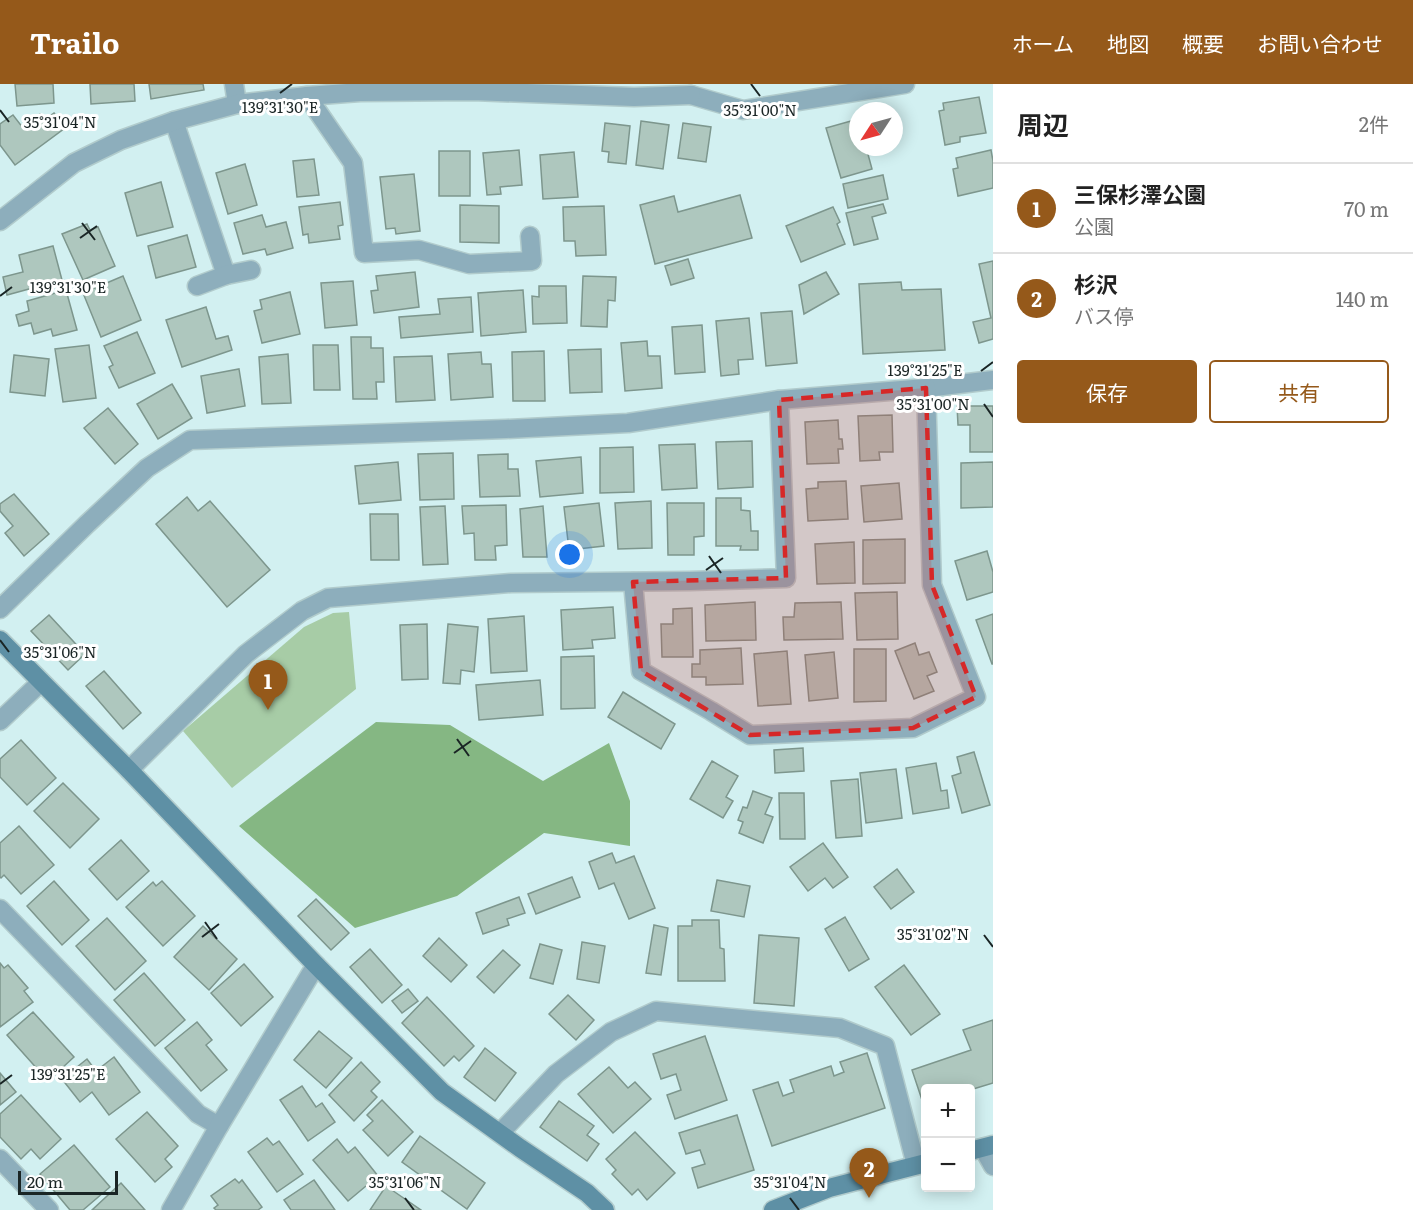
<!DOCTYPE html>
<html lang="ja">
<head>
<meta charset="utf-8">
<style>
  :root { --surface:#fff; --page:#f2f2f2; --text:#222; --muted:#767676; --line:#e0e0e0; --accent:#95591a }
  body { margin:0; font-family:Literata,"Noto Sans JP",serif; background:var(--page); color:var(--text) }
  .controls { position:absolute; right:18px; bottom:18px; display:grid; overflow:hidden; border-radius:6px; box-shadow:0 3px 15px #0003 }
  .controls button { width:54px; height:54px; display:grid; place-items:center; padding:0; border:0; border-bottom:2px solid var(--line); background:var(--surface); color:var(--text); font:30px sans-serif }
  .compass { position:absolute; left:849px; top:18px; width:54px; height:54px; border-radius:50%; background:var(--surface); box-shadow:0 3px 15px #0003; rotate:234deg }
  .scale { position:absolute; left:18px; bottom:15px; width:100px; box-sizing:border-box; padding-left:6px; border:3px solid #1a2525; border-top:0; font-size:16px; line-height:21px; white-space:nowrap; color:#1a2525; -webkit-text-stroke:4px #fff; paint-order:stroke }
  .you { position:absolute; left:570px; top:471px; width:21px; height:21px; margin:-15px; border:4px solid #fff; border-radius:50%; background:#1a73e8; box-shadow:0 0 0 9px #1a73e833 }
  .badge { display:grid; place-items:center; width:39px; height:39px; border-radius:50%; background:var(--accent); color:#fff; font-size:20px; font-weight:700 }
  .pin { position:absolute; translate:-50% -50px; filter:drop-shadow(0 2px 3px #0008) }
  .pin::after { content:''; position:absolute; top:32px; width:21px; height:18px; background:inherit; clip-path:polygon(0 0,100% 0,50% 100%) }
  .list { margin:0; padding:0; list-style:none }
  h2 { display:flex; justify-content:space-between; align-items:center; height:78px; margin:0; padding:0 24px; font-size:26px }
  h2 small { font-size:20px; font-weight:400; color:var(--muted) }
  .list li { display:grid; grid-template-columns:39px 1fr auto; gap:18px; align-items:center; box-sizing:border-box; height:90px; padding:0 24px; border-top:2px solid var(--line) }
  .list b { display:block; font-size:22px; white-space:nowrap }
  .list p { margin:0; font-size:20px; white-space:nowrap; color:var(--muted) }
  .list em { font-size:20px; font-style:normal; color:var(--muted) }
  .actions { display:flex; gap:12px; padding:18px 24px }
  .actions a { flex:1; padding:14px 0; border:2px solid var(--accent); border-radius:6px; text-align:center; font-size:21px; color:var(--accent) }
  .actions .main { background:var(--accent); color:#fff }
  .map { position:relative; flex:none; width:993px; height:1126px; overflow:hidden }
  header { display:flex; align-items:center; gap:36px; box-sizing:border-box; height:84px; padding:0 30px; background:var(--accent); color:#fff }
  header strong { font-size:28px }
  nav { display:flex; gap:33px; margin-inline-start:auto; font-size:21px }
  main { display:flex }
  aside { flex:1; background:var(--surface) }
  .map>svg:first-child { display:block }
  .green { fill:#a7cca6 }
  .forest { fill:#85b783 }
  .building { fill:#aec7be; stroke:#7d968d; stroke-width:1.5 }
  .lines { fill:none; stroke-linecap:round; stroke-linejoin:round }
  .lane-casing { stroke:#b1cbcc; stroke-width:21 }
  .street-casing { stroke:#b1cbcc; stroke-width:21 }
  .secondary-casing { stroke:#b1cbcc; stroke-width:21 }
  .lane { stroke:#8daebc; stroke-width:18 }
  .street { stroke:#8daebc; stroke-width:18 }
  .secondary { stroke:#5e90a5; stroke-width:18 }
  .marked { fill:#d62828; fill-opacity:0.2; stroke:#d62828; stroke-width:4.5; stroke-dasharray:12 8; stroke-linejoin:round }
  .ticks { fill:none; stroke:#1a2525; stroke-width:2 }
  .ticks-label { font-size:15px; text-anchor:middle; fill:#1a2525; stroke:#fff; stroke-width:6; stroke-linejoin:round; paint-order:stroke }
</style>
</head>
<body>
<header>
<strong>Trailo</strong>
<nav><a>ホーム</a><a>地図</a><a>概要</a><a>お問い合わせ</a></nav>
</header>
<main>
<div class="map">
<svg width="993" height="1126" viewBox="0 0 993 1126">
  <rect width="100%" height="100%" fill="#d2f0f1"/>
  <!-- green -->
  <path class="green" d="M349,528L356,605L232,704L183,647L304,543L333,529Z"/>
  <!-- forest -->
  <path class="forest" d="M376,638L450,641L543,697L609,659L630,717V762L544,749L457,812L355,844L239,742Z"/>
  <!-- building -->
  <g class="building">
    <path d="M15,0H53L54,19L17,22Z"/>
    <path d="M90,0H134L135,17L91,20Z"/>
    <path d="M149,0H203L204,6L151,15Z"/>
    <path d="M979,13L986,49L960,53V58L945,61L939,27L944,26L943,19Z"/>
    <path d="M54,29L65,44L15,81L0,61V40L13,31L23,44L40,30L44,36Z"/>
    <path d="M858,35V63H866L872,85L841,94L826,44Z"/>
    <path d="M641,37L669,41L663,85L636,81Z"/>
    <path d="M605,39L630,42L626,80L608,78L609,68L602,67Z"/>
    <path d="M683,39L711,43L706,78L678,74Z"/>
    <path d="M519,66L522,101L500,103L501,110L487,111L483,69Z"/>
    <path d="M991,66L993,77V104L958,112L953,85L958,84L956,74Z"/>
    <rect x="439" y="67" width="31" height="45"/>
    <path d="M574,68L578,113L543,115L540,71Z"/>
    <path d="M314,75L319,111L297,113L293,77Z"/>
    <path d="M245,80L257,121L228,130L216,89Z"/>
    <path d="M414,90L420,147L396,150L395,144L386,145L380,93Z"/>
    <path d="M883,91L888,115L848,124L843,100Z"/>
    <path d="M161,98L173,143L137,152L125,109Z"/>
    <path d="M740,111L752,154L655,180L640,121L674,112L678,128Z"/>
    <path d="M340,118L343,141L338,142L340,155L309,159L308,150L303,151L299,123Z"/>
    <path d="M883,120L886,129L872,133L878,155L854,161L846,129Z"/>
    <path d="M460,121L499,122V159L460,158Z"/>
    <path d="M604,122L606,171L576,172L575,157H564L563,123Z"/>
    <path d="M833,123L840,138L837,140L845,160L801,178L786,142Z"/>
    <path d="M262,131L266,143L286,138L293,164L267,171L265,165L243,170L234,139Z"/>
    <path d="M87,140L90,146L98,143L115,182L83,196L62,150Z"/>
    <path d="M187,151L196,183L156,194L148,162Z"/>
    <path d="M53,162L62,196L7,211L3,193L23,188L19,171Z"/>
    <path d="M688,175L694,194L671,201L665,182Z"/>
    <path d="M993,177V255L979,259L973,238L991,234L979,180Z"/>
    <path d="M415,188L419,223L374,229L371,207L378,206L376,192Z"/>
    <path d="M826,188L839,210L804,230L799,201Z"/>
    <path d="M123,192L141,236L101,253L83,209Z"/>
    <path d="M583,192L616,193L615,217L608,216L607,243L581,242Z"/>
    <path d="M353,197L357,241L325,244L321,199Z"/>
    <path d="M901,198L902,206L941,205L945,266L863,270L859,200Z"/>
    <path d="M539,202H566L567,239L533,240L532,212L539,213Z"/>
    <path d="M66,206L77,246L53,252L51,245L34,250L31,239L19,242L16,231L29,227L27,217Z"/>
    <path d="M523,206L526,248L481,252L478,209Z"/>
    <path d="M290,208L300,250L262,259L254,227L262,225L260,216Z"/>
    <path d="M471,213L473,248L401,254L399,233L440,230L438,215Z"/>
    <path d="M206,223L216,255L228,252L232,266L182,283L166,236Z"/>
    <path d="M792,227L797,279L766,282L761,229Z"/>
    <path d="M749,234L753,275L738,276L739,290L721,292L716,237Z"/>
    <path d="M702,241L705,288L675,290L672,243Z"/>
    <path d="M137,248L155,289L119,304L109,283L113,281L104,262Z"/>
    <path d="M351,253H371V264H383L384,298H376L377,315H353Z"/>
    <path d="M647,257L648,272H660L662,304L625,307L621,259Z"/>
    <path d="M89,261L96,314L63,318L55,265Z"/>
    <path d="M313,261H338L340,306H314Z"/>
    <path d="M601,265L602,308L570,309L568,266Z"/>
    <path d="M544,267L545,317H513L512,268Z"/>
    <path d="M481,268L482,280H491L493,313L451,316L448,270Z"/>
    <path d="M288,270L291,319L262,320L259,273Z"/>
    <path d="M14,271L49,275L45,312L10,308Z"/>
    <path d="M432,272L435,316L396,318L394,273Z"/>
    <path d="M239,285L245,322L207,329L201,292Z"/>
    <path d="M172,300L192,334L158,355L137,320Z"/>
    <path d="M957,322H993V368H970V341H958Z"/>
    <path d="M108,324L138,360L115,380L84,344Z"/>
    <path d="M892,331L893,368H879L880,376L860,377L858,332Z"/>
    <path d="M838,336L839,355H842L843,365H838L839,379L807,380L805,338Z"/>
    <path d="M752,357L753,403L718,405L716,358Z"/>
    <path d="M695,360L697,404L662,406L659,361Z"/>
    <path d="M633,363L634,408L600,409V364Z"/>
    <path d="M453,369L454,415L420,416L418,370Z"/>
    <path d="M508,370V385H518L520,412L480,413L478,371Z"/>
    <path d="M581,373L583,409L540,413L536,377Z"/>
    <path d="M398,378L401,416L359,420L355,382Z"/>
    <path d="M993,378V423L961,424V379Z"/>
    <path d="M846,397L848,435L808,437L806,405L818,404V398Z"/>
    <path d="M899,399L902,435L864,438L861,402Z"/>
    <path d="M14,410L49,450L24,472L5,449L13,442L0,427V420Z"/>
    <path d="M187,413L198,427L210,417L270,486L227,523L156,440Z"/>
    <path d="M716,414H741V426L750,427L751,447H758V466H740L741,462H716Z"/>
    <path d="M651,417L652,464L618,465L615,419Z"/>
    <path d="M599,419L604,462L569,466L564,423Z"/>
    <path d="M667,419H704V452L694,453V471H668Z"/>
    <path d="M506,421L507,461L495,462L496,476H475L474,449L464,450L462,422Z"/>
    <path d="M445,422L448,480L423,481L420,423Z"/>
    <path d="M543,422L547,473H523L520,425Z"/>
    <path d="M370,430H398L399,476H371Z"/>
    <path d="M905,455V499L863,500V456Z"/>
    <path d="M854,458L855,499L817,500L815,460Z"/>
    <path d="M987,467L993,488V508L967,516L955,477Z"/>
    <path d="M897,508L898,555L857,556L855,509Z"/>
    <path d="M755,518L756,556L706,557L705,521Z"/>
    <path d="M841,518L843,555L784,556L783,533H794L795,519Z"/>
    <path d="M613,523L615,554L592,556L593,564L563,566L561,526Z"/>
    <path d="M692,524L693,573H662L661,540H673V525Z"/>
    <path d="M993,530V580H992L976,536Z"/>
    <path d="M49,531L85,570L68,586L31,547Z"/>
    <path d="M524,532L527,587L491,589L488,535Z"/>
    <path d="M427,540L428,595L402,596L400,541Z"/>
    <path d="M448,540L478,543L474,588L461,586L460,600L443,599Z"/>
    <path d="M915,559L919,571L929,568L937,588L927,592L934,607L914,615L895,567Z"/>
    <path d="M741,564L743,600L706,601V593H692V580H700V566Z"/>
    <path d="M854,565H886V617L854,618Z"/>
    <path d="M787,567L791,620L758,622L754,570Z"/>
    <path d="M834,568L838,614L809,617L805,571Z"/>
    <path d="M594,572L595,624L561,625V573Z"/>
    <path d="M104,587L141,629L123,645L86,602Z"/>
    <path d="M540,596L543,631L479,636L476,601Z"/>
    <path d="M623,608L675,640L661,665L608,633Z"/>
    <path d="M21,656L56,694L27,721L0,693V675Z"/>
    <path d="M803,664L804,687L775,689L774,666Z"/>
    <path d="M974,668L990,721L962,729L952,692L961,689L957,673Z"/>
    <path d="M712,677L738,692L726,713L733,717L723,734L690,715Z"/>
    <path d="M936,679L941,707L947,706L949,724L913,730L906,684Z"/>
    <path d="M896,685L902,734L866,739L860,689Z"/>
    <path d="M858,695L862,752L836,754L831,697Z"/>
    <path d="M63,699L99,735L70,764L34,727Z"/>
    <path d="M753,707L772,714L765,730L773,733L763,759L739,749L743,738L738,736L743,723L747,724Z"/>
    <path d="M779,709H804L805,755H780Z"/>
    <path d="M19,742L54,781L21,810L4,791L1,794L0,793V759Z"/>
    <path d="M121,756L149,787L117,816L89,785Z"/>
    <path d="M823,759L848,793L833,804L825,794L808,807L790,783Z"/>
    <path d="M612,769L616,779L634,772L655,824L629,835L614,799L599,805L589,778Z"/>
    <path d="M897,785L914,808L891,825L874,803Z"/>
    <path d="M572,793L580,813L536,830L528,810Z"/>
    <path d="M717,796L750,802L744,833L711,827Z"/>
    <path d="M54,797L89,836L62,861L27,822Z"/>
    <path d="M162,797L195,832L163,862L126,823L153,798L156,802Z"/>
    <path d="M519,813L525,829L507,835L509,841L483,850L476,829Z"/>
    <path d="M316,815L349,849L331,866L298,832Z"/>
    <path d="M845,833L869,875L849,887L825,845Z"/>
    <path d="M107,834L146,877L115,906L76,862Z"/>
    <path d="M692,836H719L720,864L724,865L725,897H678V842H692Z"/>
    <path d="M654,841L668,844L661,891L646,889Z"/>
    <path d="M203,842L237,875L209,906L174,873Z"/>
    <path d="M759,851L799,854L794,922L754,919Z"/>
    <path d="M439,854L467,881L451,898L423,872Z"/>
    <path d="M582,858L605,862L599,899L577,895Z"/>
    <path d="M540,860L562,866L553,900L530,894Z"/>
    <path d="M370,865L402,901L382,919L350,883Z"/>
    <path d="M503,866L520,881L494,909L477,893Z"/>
    <path d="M0,879L4,884L8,881L28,904L24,907L33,918L0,943Z"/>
    <path d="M244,880L273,913L241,942L211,909Z"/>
    <path d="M904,881L940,930L911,951L875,903Z"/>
    <path d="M144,889L185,936L155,962L114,916Z"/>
    <path d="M408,905L418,917L402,929L392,917Z"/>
    <path d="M568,911L594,936L576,956L549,930Z"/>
    <path d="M427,913L474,962L459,977L454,972L444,982L402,939Z"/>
    <path d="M33,928L74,973L48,997L7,951Z"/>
    <path d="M993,936V999L970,1006V1004H926V1021L924,1022L912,986L971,966L963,946Z"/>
    <path d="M197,938L212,956L206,961L227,986L201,1007L165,964Z"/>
    <path d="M319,947L352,974L326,1004L294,976Z"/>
    <path d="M705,952L727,1016L675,1035L667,1011L681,1006L676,990L661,995L653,970Z"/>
    <path d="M485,964L516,989L495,1017L464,993Z"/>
    <path d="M867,969L885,1024L772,1062L753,1006L778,998L783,1012L794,1008L790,996L831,982L834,992L844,988L840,978Z"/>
    <path d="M114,973L140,1008L109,1031L92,1008L80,1018L62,995L87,975L96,987Z"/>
    <path d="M361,978L380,998L371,1007L377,1013L354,1037L329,1011Z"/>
    <path d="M609,983L628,1004L635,998L651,1015L613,1049L578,1010Z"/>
    <path d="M0,989L16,1008L0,1021Z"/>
    <path d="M302,1002L316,1023L322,1019L335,1038L308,1057L280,1016Z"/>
    <path d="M21,1011L61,1055L40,1075L31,1065L21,1075L0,1053V1030Z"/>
    <path d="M382,1016L413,1048L388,1072L363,1046L373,1037L367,1031Z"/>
    <path d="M559,1017L594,1042L587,1051L599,1060L587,1077L540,1043Z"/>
    <path d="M147,1028L178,1062L165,1075L172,1083L155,1098L116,1055Z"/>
    <path d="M737,1031L754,1086L698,1104L692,1084L705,1080L700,1066L686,1070L679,1049Z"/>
    <path d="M635,1048L675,1089L647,1116L638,1105L632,1111L612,1090L616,1086L606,1075Z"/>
    <path d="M420,1052L485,1099L467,1125L402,1078Z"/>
    <path d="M267,1054L273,1061L279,1057L303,1090L277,1108L248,1068Z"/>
    <path d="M337,1055L348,1069L355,1063L378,1092L348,1117L313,1076Z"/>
    <path d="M74,1061L110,1103L83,1126H70L40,1090Z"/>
    <path d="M235,1095L239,1099L242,1096L262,1123L258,1126H216L214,1124L218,1121L211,1112Z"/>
    <path d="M314,1096L335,1126H291L284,1116Z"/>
    <path d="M121,1099L145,1126H92Z"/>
    <path d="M386,1102L421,1126H370Z"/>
  </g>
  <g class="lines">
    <!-- lane casing -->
    <g class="lane-casing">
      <g id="lane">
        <path d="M691,11L743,26L905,0"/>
        <path d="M307,12L353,79L364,169L419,166L469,180L532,177L530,152"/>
        <path d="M174,37L226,191"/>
        <path d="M197,202L226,191L251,186"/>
        <path d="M0,825L198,1030L219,1042"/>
        <path d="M0,1075L49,1126"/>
      </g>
    </g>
    <!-- street casing -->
    <g class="street-casing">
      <g id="street">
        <path d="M234,0L237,20"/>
        <path d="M0,137L74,79L121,56L174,37L237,20L307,12L360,8L473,7L634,13L691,11"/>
        <path d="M779,316L926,304L993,296"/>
        <path d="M633,498L641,587L711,627L750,651L913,644L976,613L932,501L926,304"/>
        <path d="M0,525L87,440L147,384L190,356L506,345L628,339L779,316L786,494L690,497L511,499L328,514L302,527L246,570L129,686"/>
        <path d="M0,637L41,598"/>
        <path d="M500,1049L556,990L611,948L656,927L840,944L885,962L916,1081"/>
        <path d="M983,1064L993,1082"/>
        <path d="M171,1126L219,1042L316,881"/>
      </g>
    </g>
    <!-- secondary casing -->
    <g class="secondary-casing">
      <g id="secondary">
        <path d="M0,556L129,686L316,881L442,1008L520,1064L587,1109L605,1126"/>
        <path d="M970,1067L993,1061"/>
        <path d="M773,1126L829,1104L926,1079"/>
      </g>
    </g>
    <!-- lane -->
    <use href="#lane" class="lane"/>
    <!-- street -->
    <use href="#street" class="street"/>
    <!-- secondary -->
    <use href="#secondary" class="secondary"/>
  </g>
  <!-- marked area -->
  <path class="marked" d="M926,304L932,501L976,613L913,644L750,651L641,587L633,498L786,494L779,316Z"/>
  <!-- ticks -->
  <path class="ticks" d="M751,0L760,12M280,9L292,0M0,26L9,38M82,139L95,156M80,154L97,142M0,212L12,203M981,287L993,278M984,320L993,333M709,472L721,489M706,486L723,474M0,556L9,568M457,655L469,672M454,669L471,657M205,838L217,855M984,851L993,863M202,853L219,840M0,1000L12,991M405,1114L414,1126M790,1114L799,1126"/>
  <g class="ticks-label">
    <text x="280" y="29">139°31'30"E</text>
    <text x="760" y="32">35°31'00"N</text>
    <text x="60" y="44">35°31'04"N</text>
    <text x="68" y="209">139°31'30"E</text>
    <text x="925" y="292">139°31'25"E</text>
    <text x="933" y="326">35°31'00"N</text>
    <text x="60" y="574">35°31'06"N</text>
    <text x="933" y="856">35°31'02"N</text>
    <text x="68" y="996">139°31'25"E</text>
    <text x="405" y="1104">35°31'06"N</text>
    <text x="790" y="1104">35°31'04"N</text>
  </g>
</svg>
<div class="controls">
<button>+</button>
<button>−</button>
</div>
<svg class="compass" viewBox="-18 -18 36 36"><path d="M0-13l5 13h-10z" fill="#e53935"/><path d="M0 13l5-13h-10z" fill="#767676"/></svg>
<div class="scale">20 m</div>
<div class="you"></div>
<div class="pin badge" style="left:268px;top:626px">1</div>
<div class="pin badge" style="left:869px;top:1114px">2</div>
</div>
<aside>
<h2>周辺<small>2件</small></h2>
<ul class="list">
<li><span class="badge">1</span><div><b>三保杉澤公園</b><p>公園</p></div><em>70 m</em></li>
<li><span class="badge">2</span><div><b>杉沢</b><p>バス停</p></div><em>140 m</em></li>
</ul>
<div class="actions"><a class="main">保存</a><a>共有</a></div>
</aside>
</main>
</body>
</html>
